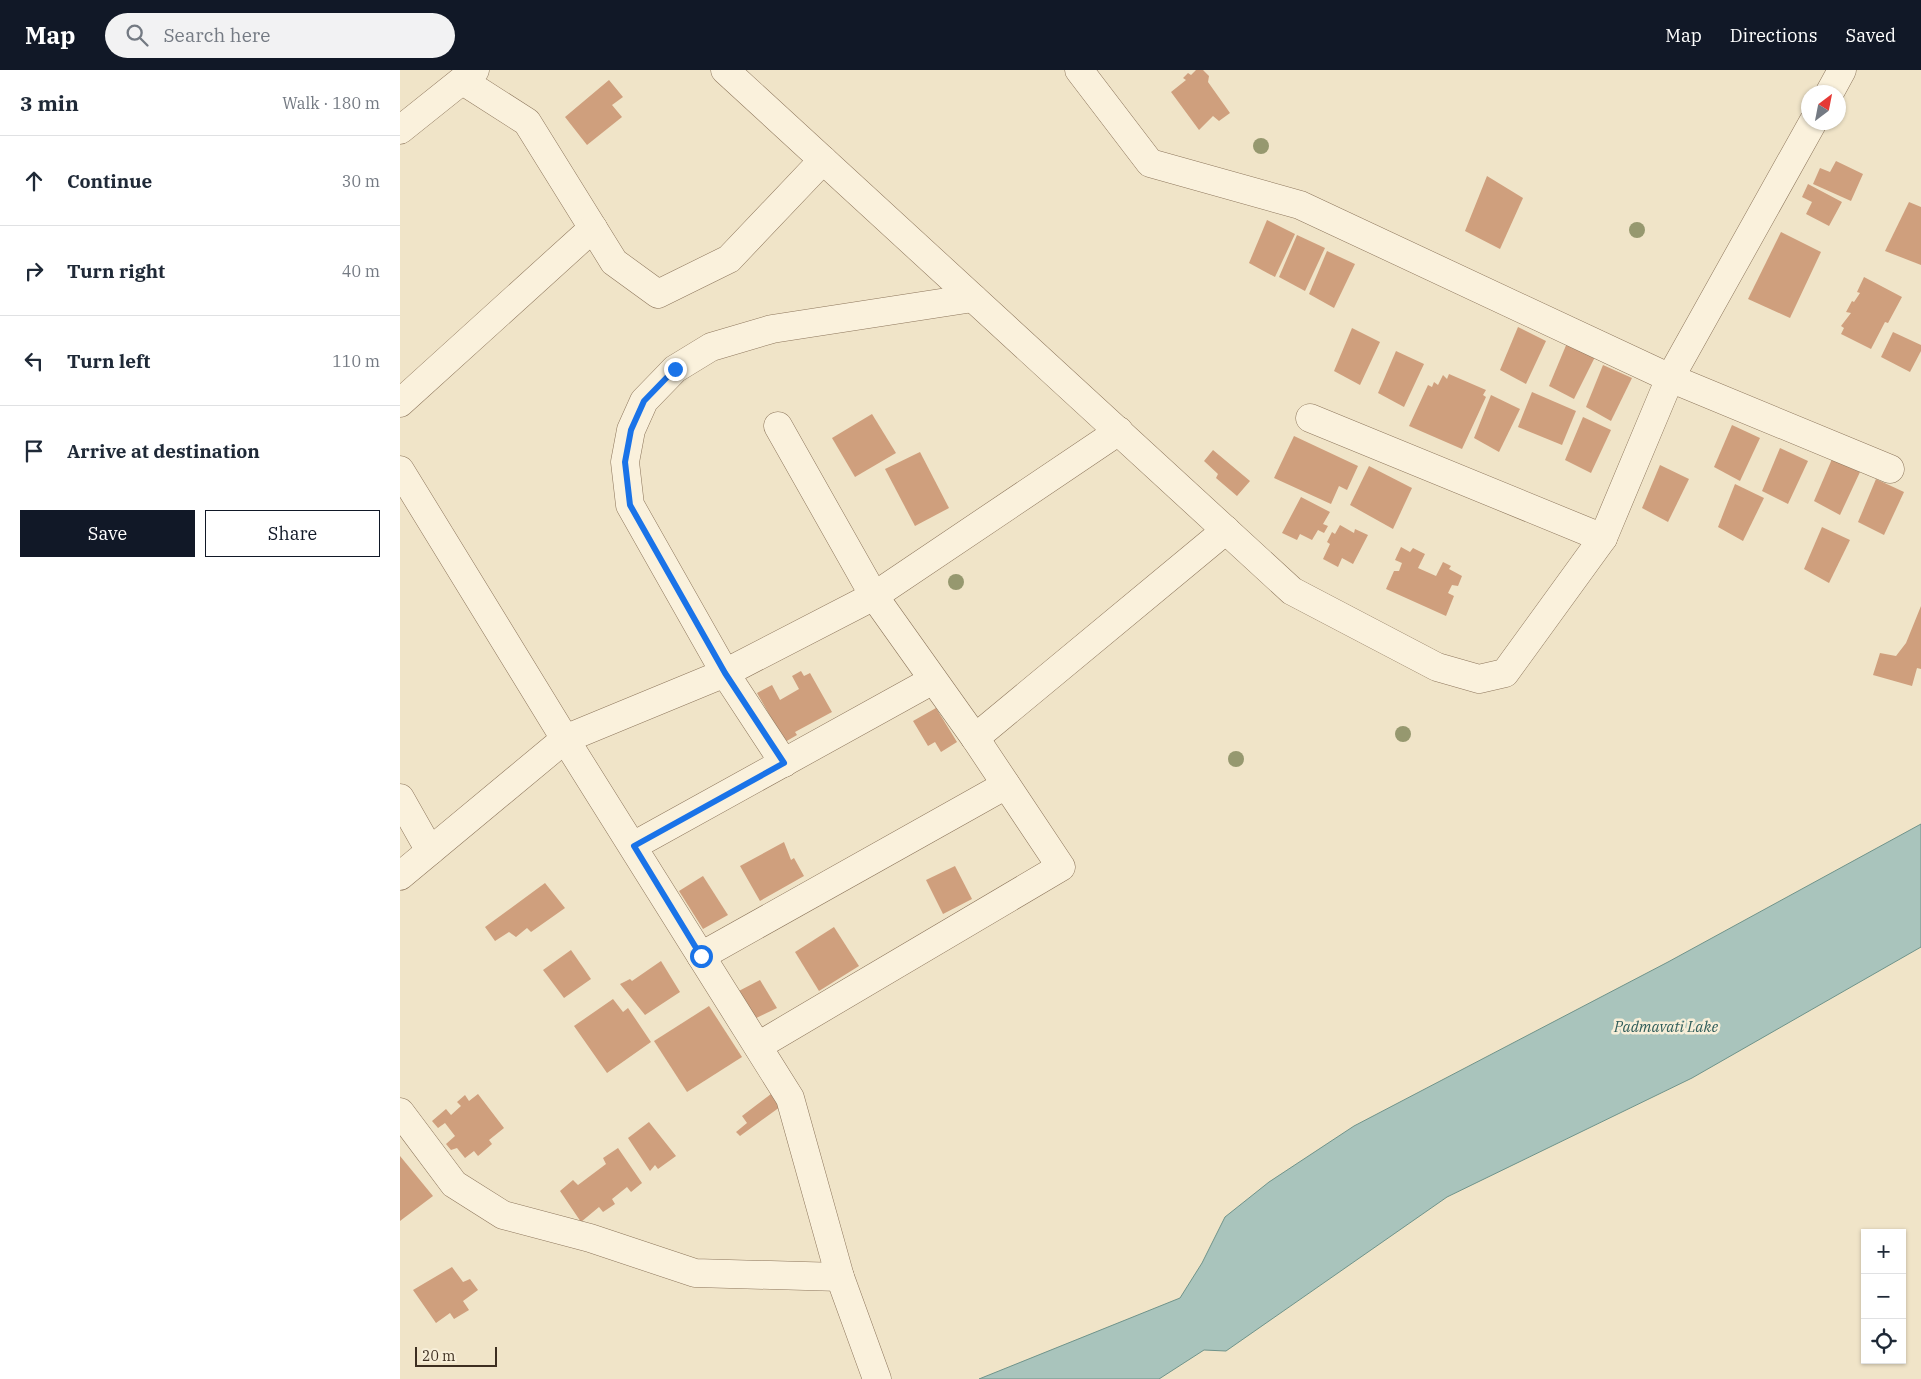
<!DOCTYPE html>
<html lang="en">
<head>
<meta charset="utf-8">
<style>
  :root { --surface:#fff; --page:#f2f2f3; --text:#1f2937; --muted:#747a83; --line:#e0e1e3; --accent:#111827 }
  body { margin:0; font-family:"IBM Plex Serif",serif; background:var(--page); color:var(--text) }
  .controls { position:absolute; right:15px; bottom:15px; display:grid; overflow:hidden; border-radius:0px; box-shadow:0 1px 4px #0004 }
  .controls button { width:45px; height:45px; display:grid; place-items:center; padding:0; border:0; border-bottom:1px solid var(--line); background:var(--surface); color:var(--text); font:25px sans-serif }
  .compass { position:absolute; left:1401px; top:15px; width:45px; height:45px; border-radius:50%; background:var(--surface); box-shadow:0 1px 4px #0004; rotate:32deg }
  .scale { position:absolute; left:15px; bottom:12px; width:82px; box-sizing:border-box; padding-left:5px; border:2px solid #3d2e20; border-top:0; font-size:14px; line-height:18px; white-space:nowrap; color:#3d2e20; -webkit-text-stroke:4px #f7eed8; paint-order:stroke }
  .stop { position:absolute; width:15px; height:15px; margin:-11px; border:4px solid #1a73e8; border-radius:50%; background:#fff }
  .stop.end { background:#1a73e8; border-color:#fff; box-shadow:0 1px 5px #0008 }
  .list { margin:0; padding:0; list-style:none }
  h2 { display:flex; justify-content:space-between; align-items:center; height:65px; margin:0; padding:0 20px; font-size:21px }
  h2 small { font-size:16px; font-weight:400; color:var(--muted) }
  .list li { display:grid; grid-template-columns:32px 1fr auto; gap:15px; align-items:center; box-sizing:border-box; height:90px; padding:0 20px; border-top:1px solid var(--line) }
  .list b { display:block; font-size:19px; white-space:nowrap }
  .list em { font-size:16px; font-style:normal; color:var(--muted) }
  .actions { display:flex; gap:10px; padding:15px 20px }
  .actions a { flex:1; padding:11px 0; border:1px solid var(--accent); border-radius:0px; text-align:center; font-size:18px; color:var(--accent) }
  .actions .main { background:var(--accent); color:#fff }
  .icon { flex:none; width:28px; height:28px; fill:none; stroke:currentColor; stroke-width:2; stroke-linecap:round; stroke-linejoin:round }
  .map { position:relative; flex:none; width:1521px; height:1309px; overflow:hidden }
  header { display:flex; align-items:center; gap:30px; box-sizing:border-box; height:70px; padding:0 25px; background:var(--accent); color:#fff }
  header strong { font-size:24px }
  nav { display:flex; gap:28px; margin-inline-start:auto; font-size:18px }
  .search { width:350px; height:45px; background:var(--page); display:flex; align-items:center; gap:12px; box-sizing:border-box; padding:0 18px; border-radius:28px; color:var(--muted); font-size:19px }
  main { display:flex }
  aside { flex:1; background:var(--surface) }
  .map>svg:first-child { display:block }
  .water { fill:#a9c4bc; stroke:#6f938a }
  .building { fill:#cf9f7d }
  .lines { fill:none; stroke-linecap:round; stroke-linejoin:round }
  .minor-casing { stroke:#8d765c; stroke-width:29 }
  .tertiary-casing { stroke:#8d765c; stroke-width:29 }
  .minor { stroke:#faf1dc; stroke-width:28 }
  .tertiary { stroke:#faf1dc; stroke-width:28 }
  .tree { fill:#96986f }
  .route { stroke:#1a73e8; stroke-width:6 }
  .labels { text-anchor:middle; stroke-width:5; stroke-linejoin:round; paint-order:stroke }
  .water-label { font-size:15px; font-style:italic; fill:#2f5d5a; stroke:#f7eed8 }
</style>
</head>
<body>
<header>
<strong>Map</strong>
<div class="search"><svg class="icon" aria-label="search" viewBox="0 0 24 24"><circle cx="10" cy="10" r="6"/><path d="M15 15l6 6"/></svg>Search here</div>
<nav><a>Map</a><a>Directions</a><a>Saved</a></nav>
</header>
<main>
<aside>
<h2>3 min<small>Walk · 180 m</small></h2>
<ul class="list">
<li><svg class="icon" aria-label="ahead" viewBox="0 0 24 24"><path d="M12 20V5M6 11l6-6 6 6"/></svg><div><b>Continue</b></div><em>30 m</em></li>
<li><svg class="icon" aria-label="right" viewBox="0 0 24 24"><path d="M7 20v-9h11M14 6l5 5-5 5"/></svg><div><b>Turn right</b></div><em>40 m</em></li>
<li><svg class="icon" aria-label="left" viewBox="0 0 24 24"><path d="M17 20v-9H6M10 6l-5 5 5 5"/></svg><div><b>Turn left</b></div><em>110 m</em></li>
<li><svg class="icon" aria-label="arrive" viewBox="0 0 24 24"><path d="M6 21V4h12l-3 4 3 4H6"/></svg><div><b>Arrive at destination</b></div></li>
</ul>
<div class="actions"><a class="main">Save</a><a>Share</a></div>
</aside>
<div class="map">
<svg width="1521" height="1309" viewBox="0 0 1521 1309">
  <rect width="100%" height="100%" fill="#f0e4c8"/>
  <!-- water -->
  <path class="water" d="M1521,754V877L1292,1008L1047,1127L826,1281L804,1280L759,1309H579L780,1228L802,1193L825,1147L869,1112L954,1056L1268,892Z"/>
  <!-- building -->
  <g class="building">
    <path d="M796,0H803L809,6L808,12L830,43L819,51L813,46L799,60L771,22L786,10L783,8L788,3L791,5Z"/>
    <path d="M209,10L223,27L212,35L222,47L187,75L165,47Z"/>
    <path d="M1436,91L1463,104L1451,131L1413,114L1420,98L1430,102Z"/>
    <path d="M1087,106L1123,128L1100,179L1065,161Z"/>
    <path d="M1408,114L1442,132L1429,156L1406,144L1412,132L1402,127Z"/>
    <path d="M1509,132L1521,137V195L1485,181Z"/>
    <path d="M867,150L895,164L875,207L849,193Z"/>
    <path d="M1381,162L1421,182L1390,248L1348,229Z"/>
    <path d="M897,165L925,178L905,221L879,207Z"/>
    <path d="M927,181L955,194L934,238L909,224Z"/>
    <path d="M1464,207L1502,227L1488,253L1485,252L1471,279L1441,264L1444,258L1441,256L1451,243L1446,242L1452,231L1454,232L1460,223L1457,222Z"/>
    <path d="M1118,257L1146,271L1126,314L1100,300Z"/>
    <path d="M952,258L980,272L960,315L934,301Z"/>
    <path d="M1493,262L1521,275V281L1510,302L1481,287Z"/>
    <path d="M1167,273L1195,287L1174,329L1149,316Z"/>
    <path d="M996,281L1024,294L1004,337L978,323Z"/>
    <path d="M1203,295L1232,308L1211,351L1186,337Z"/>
    <path d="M1049,304L1086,320L1083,325L1086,327L1062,379L1009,356L1028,315L1032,317L1034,312L1038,315L1043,305L1047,309Z"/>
    <path d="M1132,322L1176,341L1162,375L1118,357Z"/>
    <path d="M1091,325L1120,339L1099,382L1074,368Z"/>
    <path d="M472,344L496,383L455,407L432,368Z"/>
    <path d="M1183,347L1211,360L1191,403L1165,390Z"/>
    <path d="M1332,355L1360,368L1340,411L1314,397Z"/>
    <path d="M894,366L958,396L947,420L939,416L931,434L874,408Z"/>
    <path d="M1380,378L1408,391L1388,434L1362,421Z"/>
    <path d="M813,380L850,411L837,426L816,408L818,404L804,391Z"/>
    <path d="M520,382L549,438L515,456L485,399Z"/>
    <path d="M1432,389L1460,402L1440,445L1414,431Z"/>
    <path d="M1260,395L1289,409L1268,452L1242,438Z"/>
    <path d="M969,396L1012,418L993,459L950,435Z"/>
    <path d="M1476,409L1504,422L1484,465L1458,452Z"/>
    <path d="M1335,414L1364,428L1343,471L1318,457Z"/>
    <path d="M901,427L930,442L923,454L928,456L924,463L918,460L912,470L900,464L897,470L882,463Z"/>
    <path d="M940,455L954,463L955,459L968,465L953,494L942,488L938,497L923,489L930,474L927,472L932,462L935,464Z"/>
    <path d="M1422,457L1450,470L1429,513L1404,499Z"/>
    <path d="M1001,477L1010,482L1013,478L1025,484L1018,498L1036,506L1043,492L1051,496L1049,499L1062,506L1058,516L1052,515L1048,523L1054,526L1046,546L986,519L994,501H999L1002,493L995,490Z"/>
    <path d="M1521,536V599L1517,598L1512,616L1473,605L1480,583L1496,586L1506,573Z"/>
    <path d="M401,601L404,606L410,603L432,642L395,662L397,665L385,672L357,623L372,615L380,630L399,619L392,606Z"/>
    <path d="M536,638L557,672L541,682L535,672L528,676L513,651Z"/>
    <path d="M384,772L391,790L394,788L404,806L360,831L340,796Z"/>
    <path d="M555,796L572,829L543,844L526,810Z"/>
    <path d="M303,806L328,845L303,859L279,821Z"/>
    <path d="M145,813L165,838L131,862L127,858L116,867L109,862L95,871L85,857Z"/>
    <path d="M434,857L459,896L419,921L395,882Z"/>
    <path d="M171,880L191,909L164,928L143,900Z"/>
    <path d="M261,891L280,922L245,945L220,914L230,909L232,911Z"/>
    <path d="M360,910L377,938L350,951L333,924Z"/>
    <path d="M213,929L223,942L228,938L251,972L207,1003L174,956Z"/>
    <path d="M309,936L342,987L287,1022L254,971Z"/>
    <path d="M78,1024L104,1058L89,1070L92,1074L78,1086L74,1081L65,1088L57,1078L51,1080L46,1074L55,1066L45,1053L38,1058L32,1051L46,1039L51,1045L61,1036L57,1032L65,1025L69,1031Z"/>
    <path d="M371,1024L380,1037L340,1066L336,1062L347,1053L342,1046Z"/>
    <path d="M249,1052L276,1086L258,1099L255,1095L250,1101L228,1068Z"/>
    <path d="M218,1078L242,1113L231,1122L227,1117L212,1129L215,1134L203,1142L199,1137L181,1152L160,1121L173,1110L178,1115L206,1094L203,1088Z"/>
    <path d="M0,1086L33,1126L0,1151Z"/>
    <path d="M52,1197L63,1212L70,1209L78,1220L63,1231L69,1240L54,1249L50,1243L36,1253L13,1220Z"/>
  </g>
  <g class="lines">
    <!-- minor casing -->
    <g class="minor-casing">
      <g id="minor">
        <path d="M325,0L892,521L1037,597L1079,609L1105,603L1203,468L1270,308L1413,52"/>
        <path d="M679,0L750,93L900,135L1270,308L1490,399"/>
        <path d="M63,11L127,52L214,192L258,224L329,189L423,90"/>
        <path d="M1430,22L1442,0"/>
        <path d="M0,333L193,158"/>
        <path d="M910,348L1203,468"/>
        <path d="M0,400L165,669L390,1028L440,1207L477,1309"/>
        <path d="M575,668L826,460"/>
        <path d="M384,693L325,603L230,435L225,392L231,360L244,331L275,299L311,277L372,259L573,228"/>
        <path d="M0,728L30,781"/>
        <path d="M233,776L533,610"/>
        <path d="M0,806L165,669L325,603L474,526L719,361"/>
        <path d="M301,886L606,715"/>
        <path d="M358,976L661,797L575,668L474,526L378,356"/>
        <path d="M0,1042L54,1114L103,1145L190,1168L295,1203L440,1207"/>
      </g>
    </g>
    <!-- tertiary casing -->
    <g class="tertiary-casing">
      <path id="tertiary" d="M0,60L75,0"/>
    </g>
    <!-- minor -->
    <use href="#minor" class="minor"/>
    <!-- tertiary -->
    <use href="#tertiary" class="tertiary"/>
  </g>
  <!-- trees -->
  <g class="tree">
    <circle cx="861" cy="76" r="8"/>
    <circle cx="1237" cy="160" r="8"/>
    <circle cx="556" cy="512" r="8"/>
    <circle cx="1003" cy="664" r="8"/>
    <circle cx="836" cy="689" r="8"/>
  </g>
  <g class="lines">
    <!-- route -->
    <path class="route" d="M275,299L244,331L231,360L225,392L230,435L325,603L384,693L234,776L301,886"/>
  </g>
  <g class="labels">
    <!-- water labels -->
    <g class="water-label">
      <text x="1266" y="962">Padmavati Lake</text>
    </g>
  </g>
</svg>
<div class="controls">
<button>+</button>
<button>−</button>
<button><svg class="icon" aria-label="locate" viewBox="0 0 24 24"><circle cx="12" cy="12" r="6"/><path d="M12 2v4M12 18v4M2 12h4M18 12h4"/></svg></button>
</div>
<svg class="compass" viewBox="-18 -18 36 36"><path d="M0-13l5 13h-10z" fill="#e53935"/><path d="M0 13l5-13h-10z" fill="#747a83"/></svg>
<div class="scale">20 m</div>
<div class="stop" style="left:301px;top:886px"></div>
<div class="stop end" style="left:275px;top:299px"></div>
</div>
</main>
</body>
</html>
